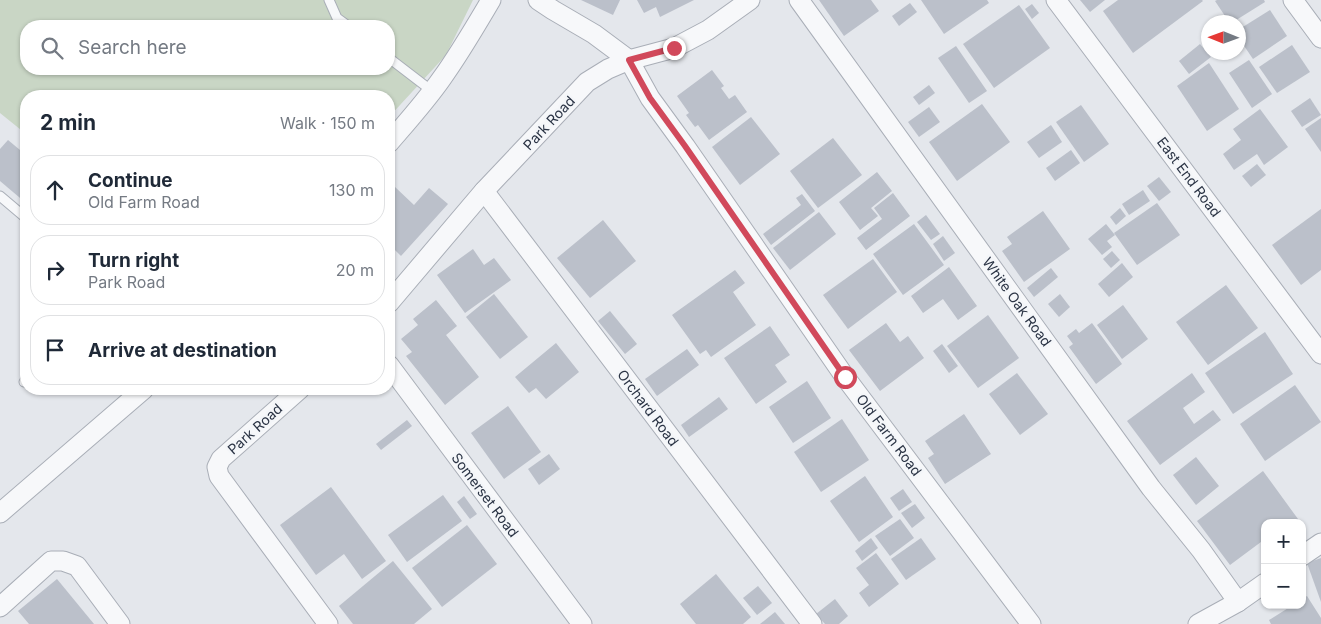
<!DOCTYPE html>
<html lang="en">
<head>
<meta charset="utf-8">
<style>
  :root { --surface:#fff; --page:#f2f2f3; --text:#1f2937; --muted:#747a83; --line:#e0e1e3 }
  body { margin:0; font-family:Inter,sans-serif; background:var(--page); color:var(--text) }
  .controls { position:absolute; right:15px; bottom:15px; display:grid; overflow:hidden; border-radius:10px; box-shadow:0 1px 4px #0004 }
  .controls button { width:45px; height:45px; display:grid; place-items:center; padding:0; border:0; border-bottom:1px solid var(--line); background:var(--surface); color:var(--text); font:25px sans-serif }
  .compass { position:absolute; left:1201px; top:15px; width:45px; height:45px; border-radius:50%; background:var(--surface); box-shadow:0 1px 4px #0004; rotate:271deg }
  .stop { position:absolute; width:15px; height:15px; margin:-11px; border:4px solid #d1495b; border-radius:50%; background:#fff }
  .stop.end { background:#d1495b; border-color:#fff; box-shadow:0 1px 5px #0008 }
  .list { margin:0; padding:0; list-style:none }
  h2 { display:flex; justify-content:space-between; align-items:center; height:65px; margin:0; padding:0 20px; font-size:21px }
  h2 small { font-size:16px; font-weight:400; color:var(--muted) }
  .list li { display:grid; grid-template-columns:32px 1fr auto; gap:15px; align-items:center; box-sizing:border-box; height:70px; margin:0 10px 10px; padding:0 10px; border:1px solid var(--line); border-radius:20px }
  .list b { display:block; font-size:19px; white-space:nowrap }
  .list p { margin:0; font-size:16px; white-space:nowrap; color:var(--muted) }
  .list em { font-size:16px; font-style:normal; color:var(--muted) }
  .icon { flex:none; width:28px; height:28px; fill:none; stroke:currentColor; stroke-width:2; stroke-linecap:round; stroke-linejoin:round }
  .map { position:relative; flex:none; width:1321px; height:624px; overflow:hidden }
  .search { position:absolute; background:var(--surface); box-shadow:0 1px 4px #0004; left:20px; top:20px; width:375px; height:55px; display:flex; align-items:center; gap:12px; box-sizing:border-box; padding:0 18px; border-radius:20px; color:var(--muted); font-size:19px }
  .panel { position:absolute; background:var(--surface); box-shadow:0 1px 4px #0004; left:20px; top:90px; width:375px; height:305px; border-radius:20px }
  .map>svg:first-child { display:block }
  .green { fill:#c9d6c5; fill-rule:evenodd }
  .building { fill:#bbc0ca }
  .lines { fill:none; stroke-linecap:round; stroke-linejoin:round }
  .service-casing { stroke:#a9aeb7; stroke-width:11 }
  .minor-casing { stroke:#a9aeb7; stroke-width:21 }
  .service { stroke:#f7f8fa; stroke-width:9 }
  .minor { stroke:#f7f8fa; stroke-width:19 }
  .route { stroke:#d1495b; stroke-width:6 }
  .labels { text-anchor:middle; stroke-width:5; stroke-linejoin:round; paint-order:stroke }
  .street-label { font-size:14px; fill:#2b3445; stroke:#f4f6f9 }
</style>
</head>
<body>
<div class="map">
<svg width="1321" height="624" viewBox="0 0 1321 624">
  <rect width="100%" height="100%" fill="#e4e7ec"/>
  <!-- green -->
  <path class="green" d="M0,0H473L446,55L389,117V96H26V134L0,113ZM26,26H389V69H26Z"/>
  <!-- building -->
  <g class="building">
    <path d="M581,0H620L613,15Z"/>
    <path d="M637,0H694L660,17L656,7L644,13Z"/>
    <path d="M819,0H871L879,11L844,36Z"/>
    <path d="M921,0H987L989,3L944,34Z"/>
    <path d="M1080,0H1105L1090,12Z"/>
    <path d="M1118,0H1202L1203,1L1133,53L1103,11Z"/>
    <path d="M1217,0H1264L1265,2L1233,22H1229L1215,1Z"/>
    <path d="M910,3L917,12L899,26L892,16Z"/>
    <path d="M1032,4L1039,13L1032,19L1025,9Z"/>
    <path d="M1019,5L1050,48L994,88L963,44Z"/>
    <path d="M1270,10L1287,36L1253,59L1238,37V30Z"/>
    <path d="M1200,44L1211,57L1189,74L1179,61Z"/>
    <path d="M1292,45L1310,72L1277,93L1259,67Z"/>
    <path d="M956,46L987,91L969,103L938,58Z"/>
    <path d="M1249,60L1272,94L1252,108L1229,73Z"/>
    <path d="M1209,63L1239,109L1207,131L1177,86Z"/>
    <path d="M712,70L724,86L721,88L729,99L735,95L747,112L709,140L698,125L695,127L686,115L689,113L677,96Z"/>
    <path d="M929,85L935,93L919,105L913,97Z"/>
    <path d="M1310,98L1321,115L1302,127L1291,111Z"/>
    <path d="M982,104L1010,142L957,181L929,142Z"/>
    <path d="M1081,105L1109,144L1084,162L1056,122Z"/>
    <path d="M929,107L940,122L919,137L908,122Z"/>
    <path d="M1260,109L1288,147L1264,165L1257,154L1234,170L1223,154L1241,140L1233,129Z"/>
    <path d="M751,117L780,154L740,185L712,147Z"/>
    <path d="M1321,118V152L1305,129Z"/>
    <path d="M1051,125L1062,142L1039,158L1027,142Z"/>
    <path d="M833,138L862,175L818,208L790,171Z"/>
    <path d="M8,140L26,155V203L0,181V149Z"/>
    <path d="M1071,150L1080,163L1055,181L1046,168Z"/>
    <path d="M1257,164L1266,175L1251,187L1242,176Z"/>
    <path d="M877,172L892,191L871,208L878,216L860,230L839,202Z"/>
    <path d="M1159,177L1171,192L1159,201L1147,186Z"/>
    <path d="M395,187L414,205L429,188L448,204L401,256L389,244V194Z"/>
    <path d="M1143,190L1150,201L1129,215L1122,204Z"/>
    <path d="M893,193L910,216L866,250L857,238L882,219L874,208Z"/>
    <path d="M802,194L815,211L771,245L763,234L801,205L796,198Z"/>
    <path d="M1157,203L1180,235L1137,265L1114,233Z"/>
    <path d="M1120,208L1126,216L1116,225L1110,217Z"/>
    <path d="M1321,209V270L1301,285L1272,245Z"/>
    <path d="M1043,211L1070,249L1024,282L1002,251L1012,244L1007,237Z"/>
    <path d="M819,212L836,234L790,270L773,248Z"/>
    <path d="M926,215L940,234L931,240L917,222Z"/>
    <path d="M603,220L636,261L590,298L557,258Z"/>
    <path d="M914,224L944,265L903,295L873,254Z"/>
    <path d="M1106,224L1115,235L1107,241L1112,247L1102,255L1088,239Z"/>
    <path d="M943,236L955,253L944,261L933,244Z"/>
    <path d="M473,249L484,265L494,258L511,280L465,313L437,275Z"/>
    <path d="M1112,251L1120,260L1111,268L1103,259Z"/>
    <path d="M873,259L897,292L848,329L823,295Z"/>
    <path d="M1122,263L1133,277L1109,297L1098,284Z"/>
    <path d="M949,267L977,306L958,320L943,299L923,313L911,296Z"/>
    <path d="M1051,268L1058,277L1034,297L1027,288Z"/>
    <path d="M735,270L745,283L733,292L756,325L711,357L706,350L700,354L672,315Z"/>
    <path d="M1226,285L1258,328L1208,365L1176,322Z"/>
    <path d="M494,294L528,337L500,359L466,317Z"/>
    <path d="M1060,294L1070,307L1059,317L1048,304Z"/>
    <path d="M436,300L457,326L446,335L479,377L445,405L406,356L412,352L401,339L418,325L413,319Z"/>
    <path d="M1123,305L1148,339L1122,359L1097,325Z"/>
    <path d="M610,311L637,344L625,354L598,321Z"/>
    <path d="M988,315L1019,358L978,388L947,346Z"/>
    <path d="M886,323L900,342L908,336L924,358L880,391L849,350Z"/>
    <path d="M1092,323L1122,364L1096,384L1069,347L1073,344L1067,336L1076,329L1079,333Z"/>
    <path d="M770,326L790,355L775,365L787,382L756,404L724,358Z"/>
    <path d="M1265,332L1293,374L1233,414L1205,373Z"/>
    <path d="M556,343L579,372L546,399L536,388L529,393L515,377Z"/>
    <path d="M942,344L958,366L949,373L933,351Z"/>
    <path d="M687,349L699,365L657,396L645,379Z"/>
    <path d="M1017,373L1048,414L1020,435L989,394Z"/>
    <path d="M1192,373L1205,392L1183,408L1194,424L1213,410L1221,420L1160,465L1127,421Z"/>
    <path d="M807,381L831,418L793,443L769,407Z"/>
    <path d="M1295,385L1321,422L1265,461L1240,424Z"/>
    <path d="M719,397L728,409L689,437L681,425Z"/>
    <path d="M508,406L541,452L504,479L471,433Z"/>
    <path d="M964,414L991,454L945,484L928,458L934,454L925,441Z"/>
    <path d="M842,419L869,460L821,492L794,452Z"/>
    <path d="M407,420L412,426L381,450L376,444Z"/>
    <path d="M549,454L560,469L539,485L528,469Z"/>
    <path d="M1196,457L1219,486L1196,505L1173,475Z"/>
    <path d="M1263,471L1298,519L1294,523H1265V539L1230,565L1197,521Z"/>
    <path d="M865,476L893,517L859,542L830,501Z"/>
    <path d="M331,487L386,561L362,579L344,554L316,575L280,525Z"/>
    <path d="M903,489L912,502L899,511L890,498Z"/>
    <path d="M443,495L462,521L407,562L388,535Z"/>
    <path d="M464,496L477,514L470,519L457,502Z"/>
    <path d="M915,504L925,518L912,528L901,513Z"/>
    <path d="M900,519L914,538L890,556L875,536Z"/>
    <path d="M467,525L497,564L442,607L412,568Z"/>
    <path d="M871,538L878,548L862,561L855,551Z"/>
    <path d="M921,538L936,559L906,580L891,559Z"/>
    <path d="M876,553L899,584L869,607L859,593L869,585L856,568Z"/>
    <path d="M1321,558V602L1307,563Z"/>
    <path d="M393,561L432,609L414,624H353L339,606Z"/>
    <path d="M716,574L751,617L743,624H696L680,604Z"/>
    <path d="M57,579L94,624H29L18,611Z"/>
    <path d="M758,586L772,603L757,615L743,598Z"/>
    <path d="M1307,596L1321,618V624H1271L1269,620L1293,605H1302V599Z"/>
    <path d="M835,599L848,616L839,624H825L816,614Z"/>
    <path d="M775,612L785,624H760Z"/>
  </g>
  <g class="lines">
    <!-- service casing -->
    <g class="service-casing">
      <g id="service">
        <path d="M329,0L337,18L348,26"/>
        <path d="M389,58L432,91"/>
        <path d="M0,196L26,218"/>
        <path d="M24,382L26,379"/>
      </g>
    </g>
    <!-- minor casing -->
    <g class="minor-casing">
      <g id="minor">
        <path d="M538,0L553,10L594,34L629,60L650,98L685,146L845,377L1031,624"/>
        <path d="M799,0L1151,488L1201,550L1238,602"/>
        <path d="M1056,0L1321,354"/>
        <path d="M1293,0L1321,38"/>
        <path d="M389,143C407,122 426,101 442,78C460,53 475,27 491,0"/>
        <path d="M484,191L812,624"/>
        <path d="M389,303L484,191L587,82L608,69L629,60L674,48L708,30L750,0"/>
        <path d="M389,365L582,624"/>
        <path d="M300,389L221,459L217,467L219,476L328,624"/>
        <path d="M0,513L144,389"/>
        <path d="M1302,556L1321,543"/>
        <path d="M0,607L51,561H63L77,566L120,624"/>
        <path d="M1198,624L1238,602L1265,583"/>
      </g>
    </g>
    <!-- service -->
    <use href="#service" class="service"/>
    <!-- minor -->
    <use href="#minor" class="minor"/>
  </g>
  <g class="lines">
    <!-- route -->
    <path class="route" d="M674,48L629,60L650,98L685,146L845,377"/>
  </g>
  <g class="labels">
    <!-- street labels -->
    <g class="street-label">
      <text transform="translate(549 123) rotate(-47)" y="5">Park Road</text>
      <text transform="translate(1189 177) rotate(53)" y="5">East End Road</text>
      <text transform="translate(1017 302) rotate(54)" y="5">White Oak Road</text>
      <text transform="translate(648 408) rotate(53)" y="5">Orchard Road</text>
      <text transform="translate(255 429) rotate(-42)" y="5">Park Road</text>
      <text transform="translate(889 435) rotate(53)" y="5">Old Farm Road</text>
      <text transform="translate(485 495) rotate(53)" y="5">Somerset Road</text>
    </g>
  </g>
</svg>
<div class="controls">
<button>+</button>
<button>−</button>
</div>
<svg class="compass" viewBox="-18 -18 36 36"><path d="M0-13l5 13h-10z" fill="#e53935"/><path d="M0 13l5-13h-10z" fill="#747a83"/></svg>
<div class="stop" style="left:845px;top:377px"></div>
<div class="stop end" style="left:674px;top:48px"></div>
<div class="search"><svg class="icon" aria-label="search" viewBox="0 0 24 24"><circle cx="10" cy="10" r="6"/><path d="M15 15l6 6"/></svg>Search here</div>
<section class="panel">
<h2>2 min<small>Walk · 150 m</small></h2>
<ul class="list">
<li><svg class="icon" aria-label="ahead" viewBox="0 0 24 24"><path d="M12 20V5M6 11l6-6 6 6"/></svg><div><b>Continue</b><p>Old Farm Road</p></div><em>130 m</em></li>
<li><svg class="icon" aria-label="right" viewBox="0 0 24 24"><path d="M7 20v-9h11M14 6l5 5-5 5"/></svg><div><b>Turn right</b><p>Park Road</p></div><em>20 m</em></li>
<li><svg class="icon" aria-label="arrive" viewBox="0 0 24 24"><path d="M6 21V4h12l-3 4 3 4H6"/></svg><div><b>Arrive at destination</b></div></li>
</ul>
</section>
</div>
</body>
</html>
